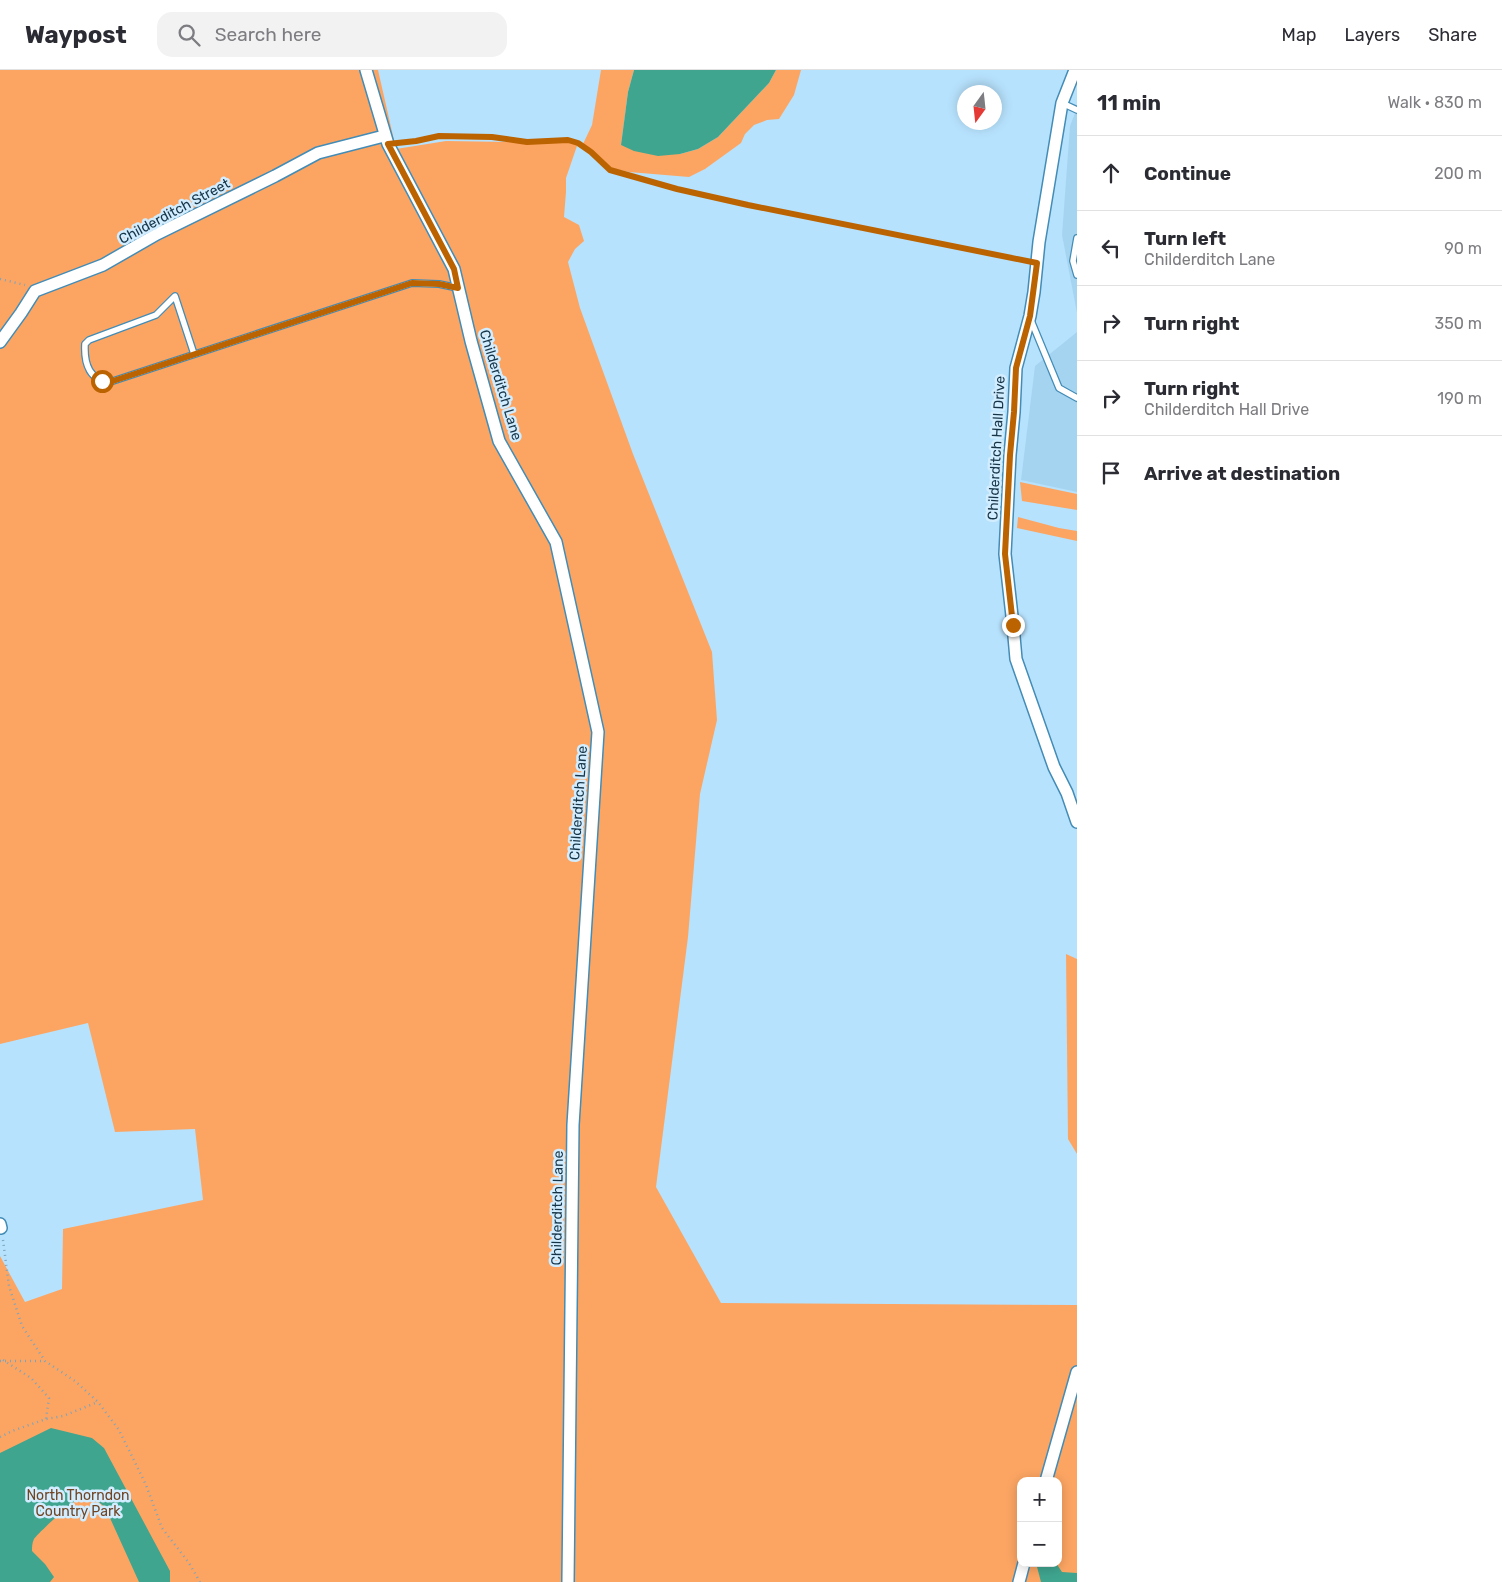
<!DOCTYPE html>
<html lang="en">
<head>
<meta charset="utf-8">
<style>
  :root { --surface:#fff; --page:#f2f2f3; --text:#2b2b33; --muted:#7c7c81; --line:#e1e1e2 }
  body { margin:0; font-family:Rubik,sans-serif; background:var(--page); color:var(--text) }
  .controls { position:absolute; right:15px; bottom:15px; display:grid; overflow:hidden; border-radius:10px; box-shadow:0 2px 12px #0003 }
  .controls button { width:45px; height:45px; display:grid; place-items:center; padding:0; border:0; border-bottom:1px solid var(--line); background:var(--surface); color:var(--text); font:25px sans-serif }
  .compass { position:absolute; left:957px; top:15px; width:45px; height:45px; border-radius:50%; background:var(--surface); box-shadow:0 2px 12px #0003; rotate:195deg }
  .stop { position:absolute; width:15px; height:15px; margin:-11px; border:4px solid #bc6301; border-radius:50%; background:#fff }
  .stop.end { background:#bc6301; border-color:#fff; box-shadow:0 1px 5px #0008 }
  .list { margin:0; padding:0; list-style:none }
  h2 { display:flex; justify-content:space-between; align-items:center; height:65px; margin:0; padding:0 20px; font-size:21px }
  h2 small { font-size:16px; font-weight:400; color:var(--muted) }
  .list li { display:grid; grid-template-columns:32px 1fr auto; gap:15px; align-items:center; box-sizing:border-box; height:75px; padding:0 20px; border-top:1px solid var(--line) }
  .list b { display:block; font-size:19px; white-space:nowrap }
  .list p { margin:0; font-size:16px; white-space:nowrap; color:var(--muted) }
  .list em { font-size:16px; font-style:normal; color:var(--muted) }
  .icon { flex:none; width:28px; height:28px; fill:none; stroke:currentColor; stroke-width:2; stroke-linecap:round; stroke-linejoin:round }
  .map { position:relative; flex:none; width:1077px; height:1512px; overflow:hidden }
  header { display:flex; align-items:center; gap:30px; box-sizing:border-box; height:70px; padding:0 25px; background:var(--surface); border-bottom:1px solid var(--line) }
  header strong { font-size:24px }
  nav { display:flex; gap:28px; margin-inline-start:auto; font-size:18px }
  .search { width:350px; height:45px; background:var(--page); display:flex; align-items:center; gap:12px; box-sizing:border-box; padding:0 18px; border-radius:15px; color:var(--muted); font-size:19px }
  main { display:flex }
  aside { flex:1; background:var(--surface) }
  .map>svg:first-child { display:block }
  .built { fill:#a5d4f1 }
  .green { fill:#fca563; fill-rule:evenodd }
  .water { fill:#3fa58f }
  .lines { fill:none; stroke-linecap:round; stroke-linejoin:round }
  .service-casing { stroke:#438cb6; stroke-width:8 }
  .minor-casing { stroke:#438cb6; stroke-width:14 }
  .path { stroke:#7ea4bc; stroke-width:2.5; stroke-dasharray:1 4; stroke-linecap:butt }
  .service { stroke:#fff; stroke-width:5.5 }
  .minor { stroke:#fff; stroke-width:11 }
  .route { stroke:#bc6301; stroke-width:6 }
  .labels { text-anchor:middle; stroke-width:5; stroke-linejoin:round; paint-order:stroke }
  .street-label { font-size:14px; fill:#163446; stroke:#d1edff }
  .park-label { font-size:14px; fill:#714422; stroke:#d1edff }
</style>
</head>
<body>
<header>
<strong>Waypost</strong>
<div class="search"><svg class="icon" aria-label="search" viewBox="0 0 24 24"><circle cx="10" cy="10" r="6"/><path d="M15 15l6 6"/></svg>Search here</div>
<nav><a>Map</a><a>Layers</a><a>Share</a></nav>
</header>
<main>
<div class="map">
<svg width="1077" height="1512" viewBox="0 0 1077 1512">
  <rect width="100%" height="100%" fill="#b7e2fd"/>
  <!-- built -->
  <g class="built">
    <path d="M1077,38V243L1062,165L1070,56Z"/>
    <path d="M1077,262V422L1021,410L1035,296Z"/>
  </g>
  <!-- green -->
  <g class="green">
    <path d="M0,0H378L396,79L446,71L578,73L566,108V122L564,147L579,155L584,171L575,179L568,192L580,238L633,384L712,582L717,650L700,724L688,867L656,1117L721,1233L1077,1235V1512H0V1186L25,1232L62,1219L63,1159L203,1130L195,1059L115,1062L88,953L0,974ZM1021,1411H1058V1493H1021Z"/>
    <path d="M601,0H634L628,22L621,75L680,84L698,79L718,67L769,13L776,0H801L794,25L779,49L767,50L754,55L745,64L741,73L705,99L689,107L629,102L611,98L583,74L592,55Z"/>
    <path d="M1020,412L1077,424V440L1022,431Z"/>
    <path d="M1018,447L1059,458L1077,461V471L1017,458Z"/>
    <path d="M1066,884L1077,889V1084L1068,1069Z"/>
  </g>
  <!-- water -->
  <g class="water">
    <path d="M634,0H776L769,13L718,67L698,79L680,84L658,86L634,81L621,75L628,22Z"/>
    <path d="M51,1358L92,1368L104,1378L170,1501V1512H139L105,1437C97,1431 91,1426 80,1428C74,1430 38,1463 34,1469C32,1473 32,1477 32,1481L45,1494L54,1507L50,1512H0V1383Z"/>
    <path d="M1036,1493H1056L1062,1502L1077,1503V1512H1041Z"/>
  </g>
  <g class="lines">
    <!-- service casing -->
    <g class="service-casing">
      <g id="service">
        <path d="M1062,33L1077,40"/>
        <path d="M1077,168L1073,191L1077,205"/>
        <path d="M1030,248L1059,318L1077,328"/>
        <path d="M194,284L175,226L156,245L89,270L85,274C84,293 89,313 113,311L412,213L439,214L458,218"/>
      </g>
    </g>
    <!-- minor casing -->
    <g class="minor-casing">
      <g id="minor">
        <path d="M366,0L388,74L454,199L471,271L499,371L556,472L598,662L573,1055L568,1512"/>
        <path d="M1075,0L1062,33L1039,172L1034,222L1030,246L1016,298L1014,342L1010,385L1005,484L1013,555L1016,589L1054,697L1067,723L1077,752"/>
        <path d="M0,272L21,243L35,221L103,195L157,164L275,106L318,83L384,66"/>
        <path d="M0,1154L1,1158"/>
        <path d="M1046,1411L1077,1302"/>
        <path d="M1019,1512L1024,1493"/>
      </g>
    </g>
    <!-- path -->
    <g class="path">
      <path d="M400,73L439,66L492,67L527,72L568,70L578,73L591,82L610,100L677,119L748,135L1026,191"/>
      <path d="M0,209L25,215"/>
      <path d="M3,1170L9,1216L22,1256L45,1291L75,1311L98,1332L119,1360L146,1415L162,1458L189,1493L200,1512"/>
      <path d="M3,1290L31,1308L49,1328L46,1349"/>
      <path d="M0,1291H45"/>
      <path d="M0,1367L12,1361L46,1349L63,1346L98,1332"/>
    </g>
    <!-- service -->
    <use href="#service" class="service"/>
    <!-- minor -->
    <use href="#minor" class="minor"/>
  </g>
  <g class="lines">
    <!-- route -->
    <path class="route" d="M102,311H113L412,213L439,214L458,218L454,199L388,74L416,71L439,66L492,67L527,72L568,70L578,73L591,82L610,100L677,119L748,135L1037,193L1030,246L1016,298L1014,342L1010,385L1005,484L1013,555"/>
  </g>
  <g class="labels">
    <!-- street labels -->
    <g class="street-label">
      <text transform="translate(174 141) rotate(-28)" y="5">Childerditch Street</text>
      <text transform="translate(501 315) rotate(73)" y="5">Childerditch Lane</text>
      <text transform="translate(996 378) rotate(-87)" y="5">Childerditch Hall Drive</text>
      <text transform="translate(578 733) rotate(-86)" y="5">Childerditch Lane</text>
      <text transform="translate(557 1138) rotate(-89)" y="5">Childerditch Lane</text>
    </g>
    <!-- park labels -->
    <g class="park-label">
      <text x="78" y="1430">North Thorndon<tspan x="78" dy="16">Country Park</tspan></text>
    </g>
  </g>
</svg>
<div class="controls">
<button>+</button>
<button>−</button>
</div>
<svg class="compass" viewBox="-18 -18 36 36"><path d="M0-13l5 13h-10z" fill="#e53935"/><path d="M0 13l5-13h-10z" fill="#7c7c81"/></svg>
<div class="stop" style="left:102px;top:311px"></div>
<div class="stop end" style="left:1013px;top:555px"></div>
</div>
<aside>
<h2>11 min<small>Walk · 830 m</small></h2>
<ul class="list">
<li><svg class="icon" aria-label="ahead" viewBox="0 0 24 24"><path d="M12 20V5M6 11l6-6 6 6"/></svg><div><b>Continue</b></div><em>200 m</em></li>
<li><svg class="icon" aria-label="left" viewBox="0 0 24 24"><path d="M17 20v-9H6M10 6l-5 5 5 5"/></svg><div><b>Turn left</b><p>Childerditch Lane</p></div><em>90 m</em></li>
<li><svg class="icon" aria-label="right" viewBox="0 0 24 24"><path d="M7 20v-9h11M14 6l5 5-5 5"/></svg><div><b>Turn right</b></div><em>350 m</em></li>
<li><svg class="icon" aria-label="right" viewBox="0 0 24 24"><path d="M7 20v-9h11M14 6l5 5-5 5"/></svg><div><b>Turn right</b><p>Childerditch Hall Drive</p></div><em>190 m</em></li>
<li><svg class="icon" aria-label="arrive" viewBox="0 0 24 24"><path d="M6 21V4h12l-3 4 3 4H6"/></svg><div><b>Arrive at destination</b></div></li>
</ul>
</aside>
</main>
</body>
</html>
